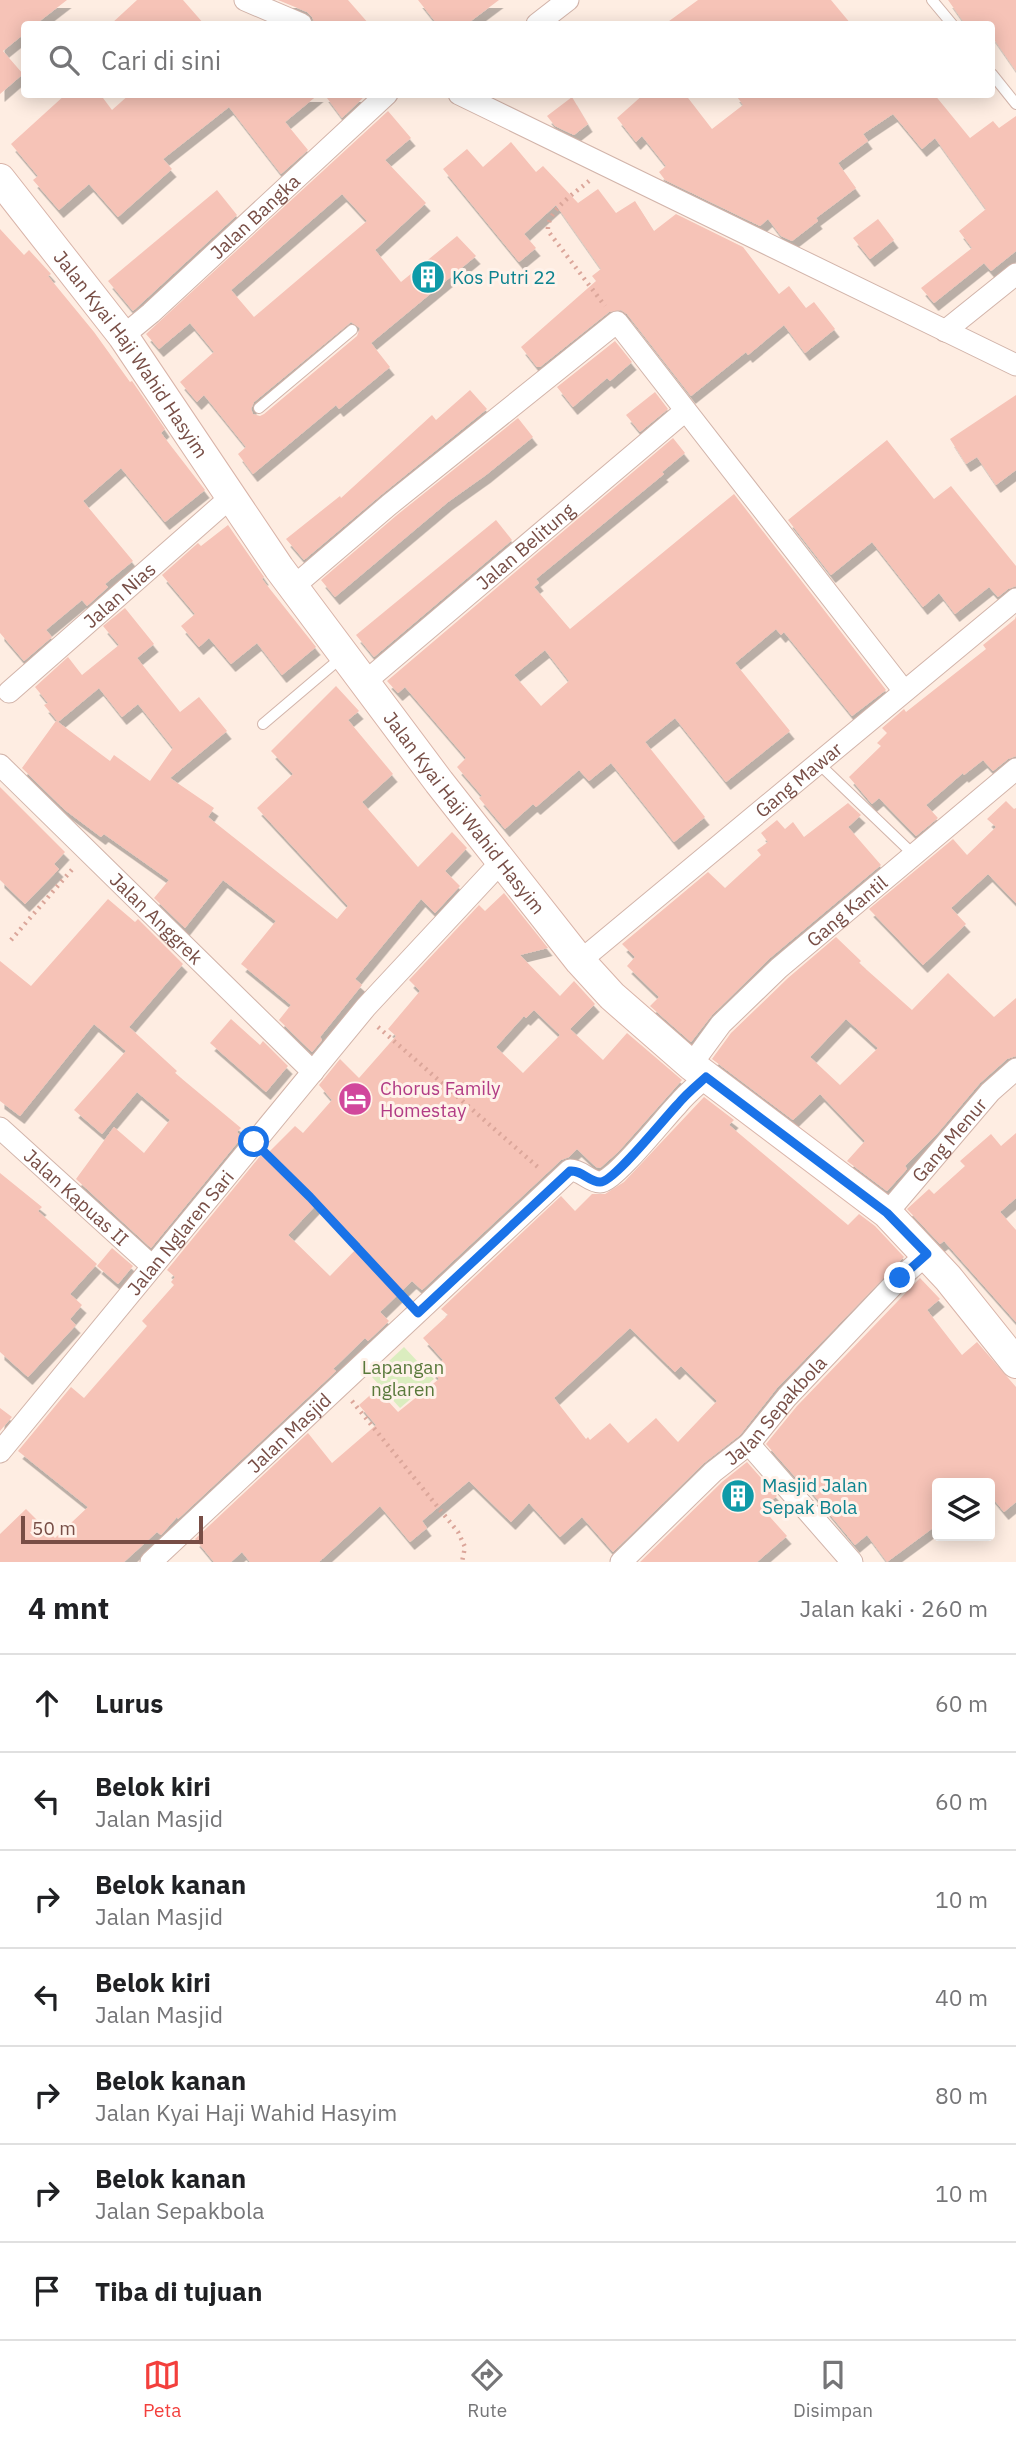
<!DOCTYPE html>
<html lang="id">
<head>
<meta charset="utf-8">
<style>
  :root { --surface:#fff; --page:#f6f6f6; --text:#202124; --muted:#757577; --line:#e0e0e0; --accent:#f33f3c }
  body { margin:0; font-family:"IBM Plex Sans",sans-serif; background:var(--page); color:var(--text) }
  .controls { position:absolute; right:21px; bottom:21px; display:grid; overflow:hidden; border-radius:7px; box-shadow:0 4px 18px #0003 }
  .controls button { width:63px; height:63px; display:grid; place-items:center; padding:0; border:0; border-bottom:2px solid var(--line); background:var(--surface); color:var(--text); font:35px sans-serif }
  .scale { position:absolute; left:21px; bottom:18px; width:182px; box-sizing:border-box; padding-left:7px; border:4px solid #784e46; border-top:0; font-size:19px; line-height:24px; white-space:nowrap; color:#784e46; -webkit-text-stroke:5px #fff2ea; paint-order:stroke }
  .stop { position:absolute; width:21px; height:21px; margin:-16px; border:5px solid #1a73e8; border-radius:50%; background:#fff }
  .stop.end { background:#1a73e8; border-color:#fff; box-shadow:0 2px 7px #0008 }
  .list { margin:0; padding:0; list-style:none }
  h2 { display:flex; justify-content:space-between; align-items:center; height:91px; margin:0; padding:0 28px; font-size:30px }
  h2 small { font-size:23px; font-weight:400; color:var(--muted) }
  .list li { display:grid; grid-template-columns:46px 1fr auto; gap:21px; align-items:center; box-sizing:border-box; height:98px; padding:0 28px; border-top:2px solid var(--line) }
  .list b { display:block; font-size:26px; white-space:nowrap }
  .list p { margin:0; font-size:23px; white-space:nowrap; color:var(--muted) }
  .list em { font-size:23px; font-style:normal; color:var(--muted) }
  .icon { flex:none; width:38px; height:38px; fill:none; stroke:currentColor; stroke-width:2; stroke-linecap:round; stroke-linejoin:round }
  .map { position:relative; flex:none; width:1016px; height:1562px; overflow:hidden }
  .search { position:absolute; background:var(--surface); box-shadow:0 4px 18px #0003; left:21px; right:21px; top:21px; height:77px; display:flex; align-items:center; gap:18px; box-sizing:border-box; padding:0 24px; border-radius:7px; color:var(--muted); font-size:26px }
  .sheet { height:777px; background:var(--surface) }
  nav { display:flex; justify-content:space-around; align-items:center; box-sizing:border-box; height:98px; border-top:2px solid var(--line); background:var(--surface); font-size:19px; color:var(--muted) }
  nav a { display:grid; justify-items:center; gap:4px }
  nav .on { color:var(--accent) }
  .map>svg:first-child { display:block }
  .green { fill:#dbedbf }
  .building { fill:#f6c3b7; fill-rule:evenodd; filter:url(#shadow) }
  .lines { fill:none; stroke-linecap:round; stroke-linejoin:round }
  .service-casing { stroke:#d2b4aa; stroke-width:12 }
  .minor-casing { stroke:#d2b4aa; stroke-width:23 }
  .secondary-casing { stroke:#d9b4a9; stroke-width:32 }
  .path { stroke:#dba69a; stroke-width:4.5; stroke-dasharray:2 5; stroke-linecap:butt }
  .service { stroke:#fff; stroke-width:10 }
  .minor { stroke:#fff; stroke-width:21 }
  .secondary { stroke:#fff; stroke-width:30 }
  .route { stroke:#1a73e8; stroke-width:9 }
  .labels { text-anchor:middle; stroke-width:6; stroke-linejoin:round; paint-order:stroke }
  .street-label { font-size:19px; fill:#784e46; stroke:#fff2ea }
  .culture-label { font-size:19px; fill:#0d838f; stroke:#fff2ea; text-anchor:start }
  .hotel-label { font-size:19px; fill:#b23c85; stroke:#fff2ea; text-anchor:start }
  .park-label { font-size:19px; fill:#59793b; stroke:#fff2ea }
</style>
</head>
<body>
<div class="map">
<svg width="1016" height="1562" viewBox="0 0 1016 1562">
  <defs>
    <filter id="shadow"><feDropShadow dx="4.5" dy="8" stdDeviation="0" flood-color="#0004"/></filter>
  </defs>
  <rect width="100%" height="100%" fill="#feede2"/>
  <!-- green -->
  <path class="green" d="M404,1347L434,1379L400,1408L372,1377Z"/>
  <!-- building -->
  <g class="building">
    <path d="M0,0H67L36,24H24V34L3,51L23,74L0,94Z"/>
    <path d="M137,0H183L204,24H111Z"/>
    <path d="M278,0H348L369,24H315L312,17L307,12Z"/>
    <path d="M418,0H499L467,24H437Z"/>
    <path d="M698,0H831L851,24H665Z"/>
    <path d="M948,0H1016V71L991,35V24H965Z"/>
    <path d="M66,94H100L112,110L130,94H319L285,122L308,150L281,174L229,107L163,159L172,169L118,217L89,184L59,210L33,180L38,176L11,144Z"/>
    <path d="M324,94H367L342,118Z"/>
    <path d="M644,94H685L712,129L743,105L735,94H934L970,138L993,121L999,128L1016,116V251L991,271L984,263L934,303L921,288L972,248L959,231L986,209L935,138L922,149L893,114L863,134L868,141L838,163L856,188L816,218L818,221L792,241L781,236L768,219L760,226L665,180L659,172L666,166L642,136L636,142L617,118Z"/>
    <path d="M572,97L588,124L574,135L555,126L547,116Z"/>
    <path d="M388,111L411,138L385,160L426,203L375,250L401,282L457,236L476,256L371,343L390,367L339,409L336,405L253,474L238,454L246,447L204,395L197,402L180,382L214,352L190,323L159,349L146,334ZM342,194L367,221L254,317L231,290ZM351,322L360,328L357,336L264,414L260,416L253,414L251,409L254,402Z"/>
    <path d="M511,142L536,172L543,166L578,203L598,189L616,213L635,201L654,231L676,214L743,247L779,294L789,286L806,308L814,302L835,329L805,353L784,325L748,355L746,352L691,396L627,314L621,310L609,312L540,367H537L521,347L596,281L592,276L601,269L556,205L524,234L536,248L519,262L443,169L467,149L483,167Z"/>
    <path d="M217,190L237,215L133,311L108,281Z"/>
    <path d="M878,219L894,240L870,259L853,238Z"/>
    <path d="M0,229L24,255L29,250L51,274L48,276L94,332L130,382L132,381L165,429L161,433L205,490L165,522L121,468L83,501L133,561L105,584L108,587L87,606L82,600L46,630L52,637L24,661L0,633Z"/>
    <path d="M615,341L632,362L610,381L607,378L573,407L557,387Z"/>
    <path d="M470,390L487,409L381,495L304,560L286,539L340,496L341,498L432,415L436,420Z"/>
    <path d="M655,392L668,409L640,432L626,415Z"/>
    <path d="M1016,395V470L996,485L977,457L966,464L950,439Z"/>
    <path d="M518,418L533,437L486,475L448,502L335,597L321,580L397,515Z"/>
    <path d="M673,438L685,453L662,472L664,474L536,579L539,583L534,587L570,629L734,494L886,690L852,716L784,632L781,635L776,629L735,663L790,731L726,782L675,718L645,742L705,817L674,842L611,763L589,781L579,770L536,807L533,804L505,829L479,798L482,796L457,767L466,758L405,687L398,693L387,681ZM545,650L569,681L541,706L514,675Z"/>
    <path d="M887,440L934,499L951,486L1016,566V586L1008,589L998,597L989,587L955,614L939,593L923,607L872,542L831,575L788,520Z"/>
    <path d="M496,520L512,540L374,657L356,635Z"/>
    <path d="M228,525L264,577L262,579L316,647L282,675L257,643L231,664L209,638L199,647L181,626L195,614L162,575L198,543L201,546Z"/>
    <path d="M125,608L154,644L137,658L180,712L199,697L227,731L170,778L214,808L208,817L337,919L348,906L257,808L293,774L271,751L336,686L359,711L348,720L393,774L362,802L418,867L452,832L467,848L445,871L460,886L435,913L421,899L355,979L362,985L320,1037L322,1040L312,1052L279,1020L291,1005L241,964L276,921L223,880L185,928L154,898L169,880L104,834L101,837L65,810L22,768L56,721L58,722L44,705L48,703L35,687L68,657L82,675L119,645L103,626ZM99,688L122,717L138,704L173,748L150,781L114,755L110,761L58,722Z"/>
    <path d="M1016,616V756L1008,759L993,771L983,760L964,775L963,773L926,805L938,818L916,836L879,798L872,804L849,777L881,746L877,743L887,733L882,728L904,709L906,712L986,649L983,645L1015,619Z"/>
    <path d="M0,787L65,852L54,864L59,869L25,904L0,880Z"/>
    <path d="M1006,801L1014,809L1016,808V903L988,874L951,908L966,924L923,965L869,909L953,839L967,855L996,827L987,819Z"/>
    <path d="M848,803L861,815L848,827L881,865L770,958L712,1015L691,1042L650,1006L659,997L627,966L635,957L622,944L708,872L725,888L761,855L757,850L768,842L761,833L777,820L785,829L793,822L804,837Z"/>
    <path d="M504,893L548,948L520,955L560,996L574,981L595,1004L570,1029L603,1060L627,1033L682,1080L618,1152L600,1168L596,1167L577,1149L569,1157L561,1160L422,1290L412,1281L380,1312L389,1321L368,1341L365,1338L333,1369L336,1371L178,1519L177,1517L161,1535L157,1532L124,1562H0V1534L26,1509L55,1538L88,1507L18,1451L71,1387L84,1398L147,1326L142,1321L174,1285L171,1282L175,1277L167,1270L261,1155L264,1157L295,1126L303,1133L332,1100L319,1085L340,1059L359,1078L396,1036L388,1029L420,991L409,980L479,905L485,911ZM534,1010L560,1035L523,1073L496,1047L524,1016L526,1018ZM318,1203L361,1244L330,1276L288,1235Z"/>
    <path d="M108,899L135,922L138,919L183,964L129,1027L177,1071L175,1073L241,1128L237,1132L242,1137L151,1248L76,1179L114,1127L144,1153L170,1120L137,1092L102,1134L74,1110L126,1051L94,1024L20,1116L0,1101V961L31,986Z"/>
    <path d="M836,937L861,961L859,963L912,1010L948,973L994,1017L1016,998V1056L1007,1059L980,1083L936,1135L905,1166L907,1169L887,1191L847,1161L865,1141L820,1094L793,1120L712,1059L731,1033L788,978ZM846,1019L878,1048L840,1085L810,1057Z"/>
    <path d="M231,1019L260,1045L263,1041L288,1066L266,1092L210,1043Z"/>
    <path d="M704,1097L734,1120L729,1125L848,1225L859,1214L875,1226L904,1257L777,1388L740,1435L704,1463L613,1552L582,1517L560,1537L529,1503L511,1522L469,1481L422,1521L427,1528L410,1542L380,1506L319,1562H250L242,1552L231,1562H214L195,1539L308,1433L332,1463L376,1425L359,1405L377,1389L398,1412L439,1379L431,1370L443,1360L423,1338L448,1315L441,1309L561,1196L575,1211L592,1194H605L624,1182ZM630,1328L675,1372L681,1366L717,1401L678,1442L656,1418L628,1443L610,1423L590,1440L588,1437L586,1439L554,1398Z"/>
    <path d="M1016,1133V1198L1000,1212L1016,1230V1322L944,1241L940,1244L907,1209L929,1189L934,1194L965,1166L960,1161L991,1134L1001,1146Z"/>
    <path d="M0,1173L42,1207L38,1211L97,1264L70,1294L82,1305L70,1319L76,1325L28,1377L0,1352Z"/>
    <path d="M112,1248L133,1266L118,1284L97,1266Z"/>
    <path d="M920,1278L940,1299L927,1310L962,1355L977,1342L1016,1387V1502L1004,1512L990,1495V1483H937V1525L887,1562L867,1535L855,1545L799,1477L797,1479L766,1444L797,1406Z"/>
    <path d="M0,1408L12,1417L0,1431Z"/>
    <path d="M747,1462L777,1496L762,1508L787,1536L757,1562H640L722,1482Z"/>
  </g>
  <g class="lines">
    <!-- service casing -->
    <g class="service-casing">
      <g id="service">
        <path d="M932,0L952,24"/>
        <path d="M992,74L1016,104"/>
        <path d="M259,408L352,330"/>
        <path d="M263,724L342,657"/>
        <path d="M818,763L914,855"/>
      </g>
    </g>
    <!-- minor casing -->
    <g class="minor-casing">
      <g id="minor">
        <path d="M245,0L301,24"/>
        <path d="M537,24L568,0"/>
        <path d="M459,94L1016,365"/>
        <path d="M945,331L1016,274"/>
        <path id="s1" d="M123,336L151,313L387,94"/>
        <path d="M293,587L389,505L617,322L904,691"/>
        <path id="s2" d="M365,682L685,411"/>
        <path id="s3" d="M9,692L231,497"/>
        <path id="s4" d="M0,765L313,1072"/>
        <path id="s5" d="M580,961L1016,599"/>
        <path id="s6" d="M691,1065L721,1024L779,968L1016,769"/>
        <path id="s7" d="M0,1128L152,1266"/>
        <path id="s8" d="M887,1213L990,1092L1016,1069"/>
        <path d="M749,1444L852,1562"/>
        <path id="s9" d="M0,1452L366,1007L502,861"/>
        <path id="s10" d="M151,1562L570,1170C582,1170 589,1182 600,1182C613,1183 666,1116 678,1104C686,1094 696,1086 706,1077"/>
        <path id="s11" d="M621,1562L713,1472L749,1444L787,1397L900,1278L927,1254"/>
      </g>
    </g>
    <!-- secondary casing -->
    <g class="secondary-casing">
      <g id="secondary">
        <path id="s12" d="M0,179L123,336L279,568L439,782L580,961L612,996L691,1065L887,1213L948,1278L1016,1363"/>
      </g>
    </g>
    <!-- path -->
    <g class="path">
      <path d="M589,181C575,193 546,211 548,231L605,306"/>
      <path d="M11,940L75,866"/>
      <path d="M378,1027L540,1169"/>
      <path d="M269,1156L403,1297"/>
      <path d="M352,1401L458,1532L465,1547L462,1562"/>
    </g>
    <!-- service -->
    <use href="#service" class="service"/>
    <!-- minor -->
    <use href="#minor" class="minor"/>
    <!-- secondary -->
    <use href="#secondary" class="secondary"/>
  </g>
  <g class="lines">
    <!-- route -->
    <path class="route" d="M254,1142L310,1197L418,1313L570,1171C582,1170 589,1182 600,1182C613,1183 666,1116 678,1104C686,1094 696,1086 706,1077L887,1213L927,1254L900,1278"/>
  </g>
  <!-- icons -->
  <defs>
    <g id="building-disc" transform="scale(1.75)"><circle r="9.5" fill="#0f9aa8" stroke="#fff2ea"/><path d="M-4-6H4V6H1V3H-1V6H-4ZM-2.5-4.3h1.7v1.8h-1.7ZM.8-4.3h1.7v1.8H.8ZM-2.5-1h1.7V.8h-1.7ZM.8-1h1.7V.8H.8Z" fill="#fff"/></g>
    <g id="hotel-disc" transform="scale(1.75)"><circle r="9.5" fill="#d1479c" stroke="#fff2ea"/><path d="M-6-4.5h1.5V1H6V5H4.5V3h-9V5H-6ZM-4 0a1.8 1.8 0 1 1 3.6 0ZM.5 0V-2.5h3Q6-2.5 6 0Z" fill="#fff"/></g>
  </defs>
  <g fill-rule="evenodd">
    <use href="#building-disc" x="428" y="277"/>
    <use href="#hotel-disc" x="355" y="1099"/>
    <use href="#building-disc" x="738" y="1496"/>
  </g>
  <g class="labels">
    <!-- street labels -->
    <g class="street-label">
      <text dy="7" stroke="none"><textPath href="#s1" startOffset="178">Jalan Bangka</textPath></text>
      <text dy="7" stroke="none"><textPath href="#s12" startOffset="219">Jalan Kyai Haji Wahid Hasyim</textPath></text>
      <text dy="7" stroke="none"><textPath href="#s2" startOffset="210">Jalan Belitung</textPath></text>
      <text dy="7" stroke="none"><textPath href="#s3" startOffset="147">Jalan Nias</textPath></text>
      <text dy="7" stroke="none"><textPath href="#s5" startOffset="284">Gang Mawar</textPath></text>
      <text dy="7" stroke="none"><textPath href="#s12" startOffset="786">Jalan Kyai Haji Wahid Hasyim</textPath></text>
      <text dy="7" stroke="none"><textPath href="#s6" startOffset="220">Gang Kantil</textPath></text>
      <text dy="7" stroke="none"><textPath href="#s4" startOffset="219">Jalan Anggrek</textPath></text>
      <text dy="7" stroke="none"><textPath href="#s8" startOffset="96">Gang Menur</textPath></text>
      <text dy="7" stroke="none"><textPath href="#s7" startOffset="103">Jalan Kapuas II</textPath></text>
      <text dy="7" stroke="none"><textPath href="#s9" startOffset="284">Jalan Nglaren Sari</textPath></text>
      <text dy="7" stroke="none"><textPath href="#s11" startOffset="217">Jalan Sepakbola</textPath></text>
      <text dy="7" stroke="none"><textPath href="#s10" startOffset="189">Jalan Masjid</textPath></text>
    </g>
    <!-- culture labels -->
    <g class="culture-label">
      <text x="452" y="284">Kos Putri 22</text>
      <text x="762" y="1492">Masjid Jalan<tspan x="762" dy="22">Sepak Bola</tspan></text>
    </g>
    <!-- hotel labels -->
    <g class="hotel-label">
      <text x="380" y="1095">Chorus Family<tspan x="380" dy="22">Homestay</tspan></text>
    </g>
    <!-- park labels -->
    <g class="park-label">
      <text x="403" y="1374">Lapangan<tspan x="403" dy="22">nglaren</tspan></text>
    </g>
  </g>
</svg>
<div class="controls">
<button><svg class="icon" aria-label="layers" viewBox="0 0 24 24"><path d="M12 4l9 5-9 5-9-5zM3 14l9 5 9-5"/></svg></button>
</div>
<div class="scale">50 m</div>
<div class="stop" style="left:254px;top:1142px"></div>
<div class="stop end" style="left:900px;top:1278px"></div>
<div class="search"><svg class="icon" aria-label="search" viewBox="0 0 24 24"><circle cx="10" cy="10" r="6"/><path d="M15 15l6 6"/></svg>Cari di sini</div>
</div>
<section class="sheet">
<h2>4 mnt<small>Jalan kaki · 260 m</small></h2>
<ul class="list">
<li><svg class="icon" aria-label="ahead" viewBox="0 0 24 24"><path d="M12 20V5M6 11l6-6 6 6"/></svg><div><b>Lurus</b></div><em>60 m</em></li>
<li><svg class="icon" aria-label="left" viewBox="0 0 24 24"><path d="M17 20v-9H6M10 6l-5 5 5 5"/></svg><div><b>Belok kiri</b><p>Jalan Masjid</p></div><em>60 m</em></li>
<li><svg class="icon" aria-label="right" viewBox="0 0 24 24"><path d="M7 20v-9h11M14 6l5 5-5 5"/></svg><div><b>Belok kanan</b><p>Jalan Masjid</p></div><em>10 m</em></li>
<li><svg class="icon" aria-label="left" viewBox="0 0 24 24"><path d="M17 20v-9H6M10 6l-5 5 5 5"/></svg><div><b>Belok kiri</b><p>Jalan Masjid</p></div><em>40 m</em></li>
<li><svg class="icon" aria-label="right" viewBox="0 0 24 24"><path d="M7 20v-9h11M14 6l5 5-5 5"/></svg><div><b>Belok kanan</b><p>Jalan Kyai Haji Wahid Hasyim</p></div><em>80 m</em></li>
<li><svg class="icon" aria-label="right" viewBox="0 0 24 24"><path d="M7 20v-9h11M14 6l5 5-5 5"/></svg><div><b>Belok kanan</b><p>Jalan Sepakbola</p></div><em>10 m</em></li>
<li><svg class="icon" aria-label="arrive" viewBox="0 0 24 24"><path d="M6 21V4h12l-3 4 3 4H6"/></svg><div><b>Tiba di tujuan</b></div></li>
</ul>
</section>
<nav>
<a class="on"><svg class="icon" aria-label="map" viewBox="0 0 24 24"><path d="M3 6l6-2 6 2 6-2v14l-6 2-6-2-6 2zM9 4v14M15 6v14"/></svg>Peta</a>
<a><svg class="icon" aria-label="directions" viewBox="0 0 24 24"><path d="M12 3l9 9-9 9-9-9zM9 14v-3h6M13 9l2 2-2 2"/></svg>Rute</a>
<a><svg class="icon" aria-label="saved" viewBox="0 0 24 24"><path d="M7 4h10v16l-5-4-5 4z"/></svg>Disimpan</a>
</nav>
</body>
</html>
